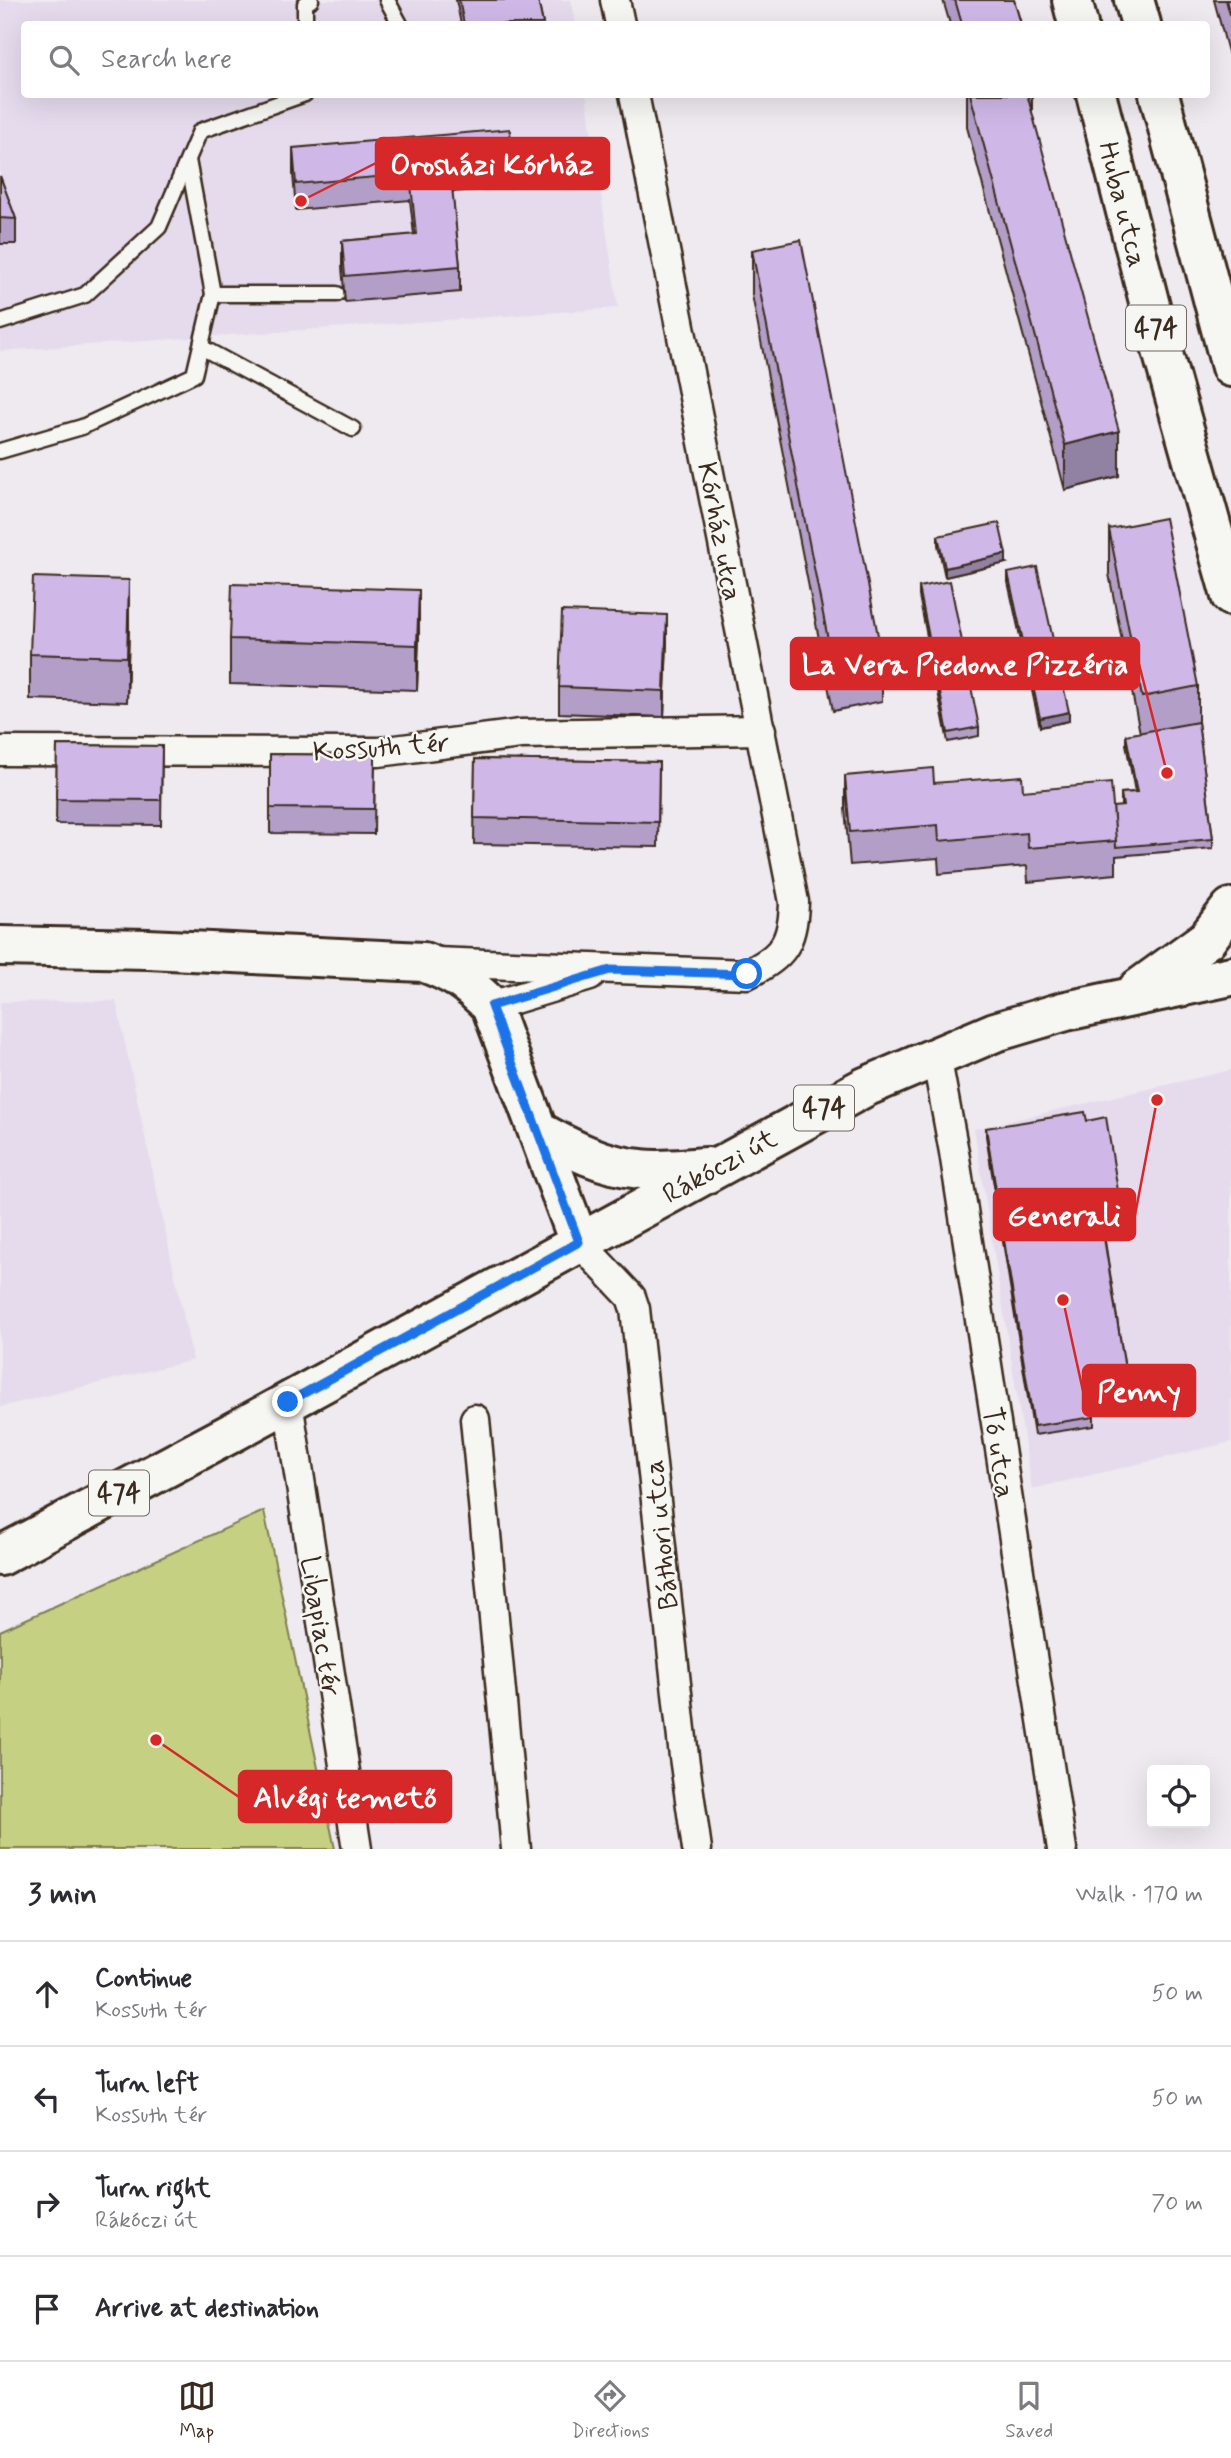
<!DOCTYPE html>
<html lang="en">
<head>
<meta charset="utf-8">
<style>
  :root { --surface:#fff; --page:#f2f2f3; --text:#2b2b33; --muted:#7c7c81; --line:#e1e1e2; --accent:#3b2a1e }
  body { margin:0; font-family:Mynerve,sans-serif; background:var(--page); color:var(--text) }
  .controls { position:absolute; right:21px; bottom:21px; display:grid; overflow:hidden; border-radius:7px; box-shadow:0 7px 28px #0002 }
  .controls button { width:63px; height:63px; display:grid; place-items:center; padding:0; border:0; border-bottom:2px solid var(--line); background:var(--surface); color:var(--text); font:35px sans-serif }
  .stop { position:absolute; width:21px; height:21px; margin:-16px; border:5px solid #1a73e8; border-radius:50%; background:#fff }
  .stop.end { background:#1a73e8; border-color:#fff; box-shadow:0 2px 7px #0008 }
  .list { margin:0; padding:0; list-style:none }
  h2 { display:flex; justify-content:space-between; align-items:center; height:91px; margin:0; padding:0 28px; font-size:30px }
  h2 small { font-size:23px; font-weight:400; color:var(--muted) }
  .list li { display:grid; grid-template-columns:46px 1fr auto; gap:21px; align-items:center; box-sizing:border-box; height:105px; padding:0 28px; border-top:2px solid var(--line) }
  .list b { display:block; font-size:26px; white-space:nowrap }
  .list p { margin:0; font-size:23px; white-space:nowrap; color:var(--muted) }
  .list em { font-size:23px; font-style:normal; color:var(--muted) }
  .icon { flex:none; width:38px; height:38px; fill:none; stroke:currentColor; stroke-width:2; stroke-linecap:round; stroke-linejoin:round }
  .map { position:relative; flex:none; width:1231px; height:1849px; overflow:hidden }
  .search { position:absolute; background:var(--surface); box-shadow:0 7px 28px #0002; left:21px; right:21px; top:21px; height:77px; display:flex; align-items:center; gap:18px; box-sizing:border-box; padding:0 24px; border-radius:7px; color:var(--muted); font-size:26px }
  .sheet { height:511px; background:var(--surface) }
  nav { display:flex; justify-content:space-around; align-items:center; box-sizing:border-box; height:98px; border-top:2px solid var(--line); background:var(--surface); font-size:19px; color:var(--muted) }
  nav a { display:grid; justify-items:center; gap:4px }
  nav .on { color:var(--accent) }
  .map>svg:first-child { display:block }
  .built { fill:#e5dbed }
  .green { fill:#c5d083; stroke:#807d50; stroke-width:2 }
  .lines { fill:none; stroke-linecap:round; stroke-linejoin:round }
  .lane-casing { stroke:#3b2a1e; stroke-width:19 }
  .street-casing { stroke:#3b2a1e; stroke-width:33 }
  .secondary-casing { stroke:#3b2a1e; stroke-width:44 }
  .primary-casing { stroke:#3b2a1e; stroke-width:44 }
  .lane { stroke:#f6f6f2; stroke-width:14 }
  .street { stroke:#f6f6f2; stroke-width:28 }
  .secondary { stroke:#f6f6f2; stroke-width:38 }
  .primary { stroke:#f6f6f2; stroke-width:38 }
  .wall { fill:#b29ec7; stroke:#3b2a1e; stroke-width:2 }
  .shaded-wall { fill:#9181a2; stroke:#3b2a1e; stroke-width:2 }
  .building { fill:#cfb8e7; stroke:#3b2a1e; stroke-width:2 }
  .route { stroke:#1a73e8; stroke-width:9 }
  .labels { text-anchor:middle; stroke-width:5; stroke-linejoin:round; paint-order:stroke }
  .shield { fill:#f6f6f2; stroke:#73675e; stroke-width:2 }
  .shield-label { font-size:26px; font-weight:bold; fill:#3b2a1e }
  .street-label { font-size:28px; fill:#3b2a1e; stroke:#f6f6f2 }
  .leader { fill:none; stroke:#d62828; stroke-width:2.5 }
  .callout-dot { fill:#d62828; stroke:#f6f6f2; stroke-width:2.5 }
  .callout { fill:#d62828; stroke:#d62828; stroke-width:2.5 }
  .callout-label { font-size:30px; text-anchor:middle; font-weight:bold; fill:#fff }
</style>
</head>
<body>
<div class="map">
<svg width="1231" height="1849" viewBox="0 0 1231 1849">
  <rect width="100%" height="100%" fill="#eeeaf0"/>
  <filter id="ink" filterUnits="userSpaceOnUse"><feTurbulence type="fractalNoise" baseFrequency=".0143" numOctaves="2"/><feDisplacementMap in="SourceGraphic" scale="14" xChannelSelector="R" yChannelSelector="G"/><feConvolveMatrix kernelMatrix="1 2 1 2 8 2 1 2 1" color-interpolation-filters="sRGB"/></filter>
  <g filter="url(#ink)">
    <!-- built -->
    <g class="built">
      <path d="M0,0H571L575,24H24V94L586,95L618,308L0,351Z"/>
      <path d="M116,1001L193,1360L0,1407V1002Z"/>
      <path d="M1231,1070V1442L1032,1489L974,1129Z"/>
    </g>
    <!-- green -->
    <path class="green" d="M264,1511L335,1849H0V1631Z"/>
    <g class="lines">
      <!-- lane casing -->
      <g class="lane-casing">
        <g id="lane">
          <path d="M387,0L400,24"/>
          <path d="M305,24V4L311,0"/>
          <path d="M213,294H337"/>
          <path d="M0,322L85,295L159,227L200,131L305,94"/>
          <path d="M201,347L353,429"/>
          <path d="M0,451L82,427L194,375L213,294L188,160"/>
        </g>
      </g>
      <!-- street casing -->
      <g class="street-casing">
        <g id="street">
          <path d="M615,0L620,24"/>
          <path d="M0,751L379,752L520,734L761,730"/>
          <path d="M435,962L747,974C783,957 793,943 794,902L634,94"/>
          <path d="M491,1006L590,976"/>
          <path d="M936,1055L954,1152L1062,1849"/>
          <path d="M579,1242L631,1297L635,1309L684,1757L697,1849"/>
          <path d="M288,1402L357,1849"/>
          <path d="M475,1419L516,1849"/>
        </g>
      </g>
      <!-- secondary casing -->
      <g class="secondary-casing">
        <path id="secondary" d="M0,946L148,949L423,962C454,973 468,983 491,1006L579,1242"/>
      </g>
      <!-- primary casing -->
      <g class="primary-casing">
        <g id="primary">
          <path d="M1072,0L1078,24"/>
          <path d="M1134,0L1141,24"/>
          <path d="M1096,94L1156,329L1231,596"/>
          <path d="M1159,94L1231,367"/>
          <path d="M1138,989L1207,939L1231,908"/>
          <path d="M538,1131C570,1149 604,1166 641,1169C662,1172 685,1168 707,1167"/>
          <path d="M0,1556L237,1430L865,1087L995,1032L1066,1011L1231,976"/>
        </g>
      </g>
      <!-- lane -->
      <use href="#lane" class="lane"/>
      <!-- street -->
      <use href="#street" class="street"/>
      <!-- secondary -->
      <use href="#secondary" class="secondary"/>
      <!-- primary -->
      <use href="#primary" class="primary"/>
    </g>
    <!-- wall -->
    <g class="wall">
      <path d="M456,0H538L543,24H461Z"/>
      <path d="M943,0H1014L1021,24H950Z"/>
      <path d="M1214,0H1231V63Z"/>
      <path d="M967,94H1032L1031,109L1119,476L1065,490L967,127Z"/>
      <path d="M293,148L512,161V187L452,192L460,266V292L345,302L342,267V241L414,235L410,200L296,210L293,174Z"/>
      <path d="M0,176L16,219V244H0Z"/>
      <path d="M752,250L882,656V701L833,711L752,295Z"/>
      <path d="M1109,529L1198,686V722L1213,839V848L1116,856V874L1028,882L1027,866L939,874L938,858L850,865L845,809V776L1023,791L1113,807H1121V793L1135,792L1126,744V735L1140,733L1109,574Z"/>
      <path d="M938,536L1006,563L945,577L938,545Z"/>
      <path d="M1008,573L1069,721L1040,727L1008,582Z"/>
      <path d="M919,587L979,727V736L948,742L919,596Z"/>
      <path d="M129,625L127,702L30,699V654Z"/>
      <path d="M419,635L417,690L230,684V639Z"/>
      <path d="M667,641L664,717L559,713V687Z"/>
      <path d="M57,745L162,746L161,825L56,824Z"/>
      <path d="M270,754L375,755L374,834L270,833Z"/>
      <path d="M475,759L659,762L658,847L474,844Z"/>
      <path d="M1087,1121L1119,1197V1206L1100,1209L1127,1382V1391L1091,1396L1094,1417V1426L1034,1435L986,1136V1128Z"/>
    </g>
    <!-- shaded-wall -->
    <g class="shaded-wall">
      <path d="M1020,94H1032V109Z"/>
      <path d="M1119,431V476L1065,490V445Z"/>
      <path d="M1006,554V563L945,577V568Z"/>
      <path d="M129,580V625L127,702V657Z"/>
      <path d="M419,590V635L417,690V645Z"/>
      <path d="M667,615V641L664,717V691Z"/>
      <path d="M1069,712V721L1040,727V718Z"/>
    </g>
    <!-- building -->
    <g class="building">
      <path d="M459,0H538L543,24H464Z"/>
      <path d="M955,0H1014L1021,24H962Z"/>
      <path d="M1226,0H1231V18Z"/>
      <path d="M970,94H1027L1119,431L1065,445Z"/>
      <path d="M510,129L512,161L450,167L460,266L345,276L342,241L416,234L410,174L296,184L293,148Z"/>
      <path d="M0,176L16,219L0,218Z"/>
      <path d="M801,240L882,656L833,665L752,250Z"/>
      <path d="M1165,518L1198,686L1142,697L1109,529Z"/>
      <path d="M999,523L1006,554L945,568L938,536Z"/>
      <path d="M1037,567L1069,712L1040,718L1008,573Z"/>
      <path d="M33,577L129,580L127,657L30,654Z"/>
      <path d="M950,581L979,727L948,733L919,587Z"/>
      <path d="M232,584L419,590L417,645L230,639Z"/>
      <path d="M562,611L667,615L664,691L559,687Z"/>
      <path d="M1198,722L1213,839L1116,847L1113,807L1123,806L1121,793L1137,792L1126,735Z"/>
      <path d="M57,745L162,746L161,800L56,799Z"/>
      <path d="M270,754L375,755L374,809L270,808Z"/>
      <path d="M475,759L659,762L658,822L474,818Z"/>
      <path d="M933,768L934,783L1022,776L1023,791L1111,783L1116,841L1028,848L1027,833L939,841L938,825L850,832L845,776Z"/>
      <path d="M1085,1112L1087,1121L1106,1117L1119,1197L1098,1200L1127,1382L1090,1388L1094,1417L1034,1426L986,1128Z"/>
    </g>
  </g>
  <g class="lines" filter="url(#ink)">
    <!-- route -->
    <path class="route" d="M288,1402L579,1242L491,1006L610,970L747,974"/>
  </g>
  <g class="labels">
    <!-- shield labels -->
    <g class="shield">
      <rect x="1126" y="305.5" width="60" height="45" rx="5"/>
      <rect x="794" y="1085.5" width="60" height="45" rx="5"/>
      <rect x="89" y="1470.5" width="60" height="45" rx="5"/>
    </g>
    <g class="shield-label">
      <text x="1156" y="337">474</text>
      <text x="824" y="1117">474</text>
      <text x="119" y="1502">474</text>
    </g>
    <!-- street labels -->
    <g class="street-label">
      <text transform="translate(1124 204) rotate(76)" y="10">Huba utca</text>
      <text transform="translate(721 531) rotate(79)" y="10">Kórház utca</text>
      <text transform="translate(381 746) rotate(-4)" y="10">Kossuth tér</text>
      <text transform="translate(719 1165) rotate(-29)" y="10">Rákóczi út</text>
      <text transform="translate(1000 1452) rotate(81)" y="10">Tó utca</text>
      <text transform="translate(660 1535) rotate(-96)" y="10">Báthori utca</text>
      <text transform="translate(322 1626) rotate(81)" y="10">Libapiac tér</text>
    </g>
  </g>
  <!-- callouts -->
  <path class="leader" d="M301 201L376 163M1167 773L1139 664M1157 1100L1135 1215M1063 1300L1083 1391M156 1740L239 1797"/>
  <g class="callout-dot">
    <circle cx="301" cy="201" r="7"/>
    <circle cx="1167" cy="773" r="7"/>
    <circle cx="1157" cy="1100" r="7"/>
    <circle cx="1063" cy="1300" r="7"/>
    <circle cx="156" cy="1740" r="7"/>
  </g>
  <g class="callout">
    <rect x="376" y="138" width="233" height="51" rx="7"/>
    <rect x="791" y="638" width="348" height="51" rx="7"/>
    <rect x="994" y="1189" width="141" height="51" rx="7"/>
    <rect x="1083" y="1365" width="112" height="51" rx="7"/>
    <rect x="239" y="1771" width="212" height="51" rx="7"/>
  </g>
  <g class="callout-label">
    <text x="492" y="174">Orosházi Kórház</text>
    <text x="965" y="674">La Vera Piedone Pizzéria</text>
    <text x="1064" y="1225">Generali</text>
    <text x="1139" y="1401">Penny</text>
    <text x="345" y="1807">Alvégi temető</text>
  </g>
</svg>
<div class="controls">
<button><svg class="icon" aria-label="locate" viewBox="0 0 24 24"><circle cx="12" cy="12" r="6"/><path d="M12 2v4M12 18v4M2 12h4M18 12h4"/></svg></button>
</div>
<div class="stop" style="left:747px;top:974px"></div>
<div class="stop end" style="left:288px;top:1402px"></div>
<div class="search"><svg class="icon" aria-label="search" viewBox="0 0 24 24"><circle cx="10" cy="10" r="6"/><path d="M15 15l6 6"/></svg>Search here</div>
</div>
<section class="sheet">
<h2>3 min<small>Walk · 170 m</small></h2>
<ul class="list">
<li><svg class="icon" aria-label="ahead" viewBox="0 0 24 24"><path d="M12 20V5M6 11l6-6 6 6"/></svg><div><b>Continue</b><p>Kossuth tér</p></div><em>50 m</em></li>
<li><svg class="icon" aria-label="left" viewBox="0 0 24 24"><path d="M17 20v-9H6M10 6l-5 5 5 5"/></svg><div><b>Turn left</b><p>Kossuth tér</p></div><em>50 m</em></li>
<li><svg class="icon" aria-label="right" viewBox="0 0 24 24"><path d="M7 20v-9h11M14 6l5 5-5 5"/></svg><div><b>Turn right</b><p>Rákóczi út</p></div><em>70 m</em></li>
<li><svg class="icon" aria-label="arrive" viewBox="0 0 24 24"><path d="M6 21V4h12l-3 4 3 4H6"/></svg><div><b>Arrive at destination</b></div></li>
</ul>
</section>
<nav>
<a class="on"><svg class="icon" aria-label="map" viewBox="0 0 24 24"><path d="M3 6l6-2 6 2 6-2v14l-6 2-6-2-6 2zM9 4v14M15 6v14"/></svg>Map</a>
<a><svg class="icon" aria-label="directions" viewBox="0 0 24 24"><path d="M12 3l9 9-9 9-9-9zM9 14v-3h6M13 9l2 2-2 2"/></svg>Directions</a>
<a><svg class="icon" aria-label="saved" viewBox="0 0 24 24"><path d="M7 4h10v16l-5-4-5 4z"/></svg>Saved</a>
</nav>
</body>
</html>
